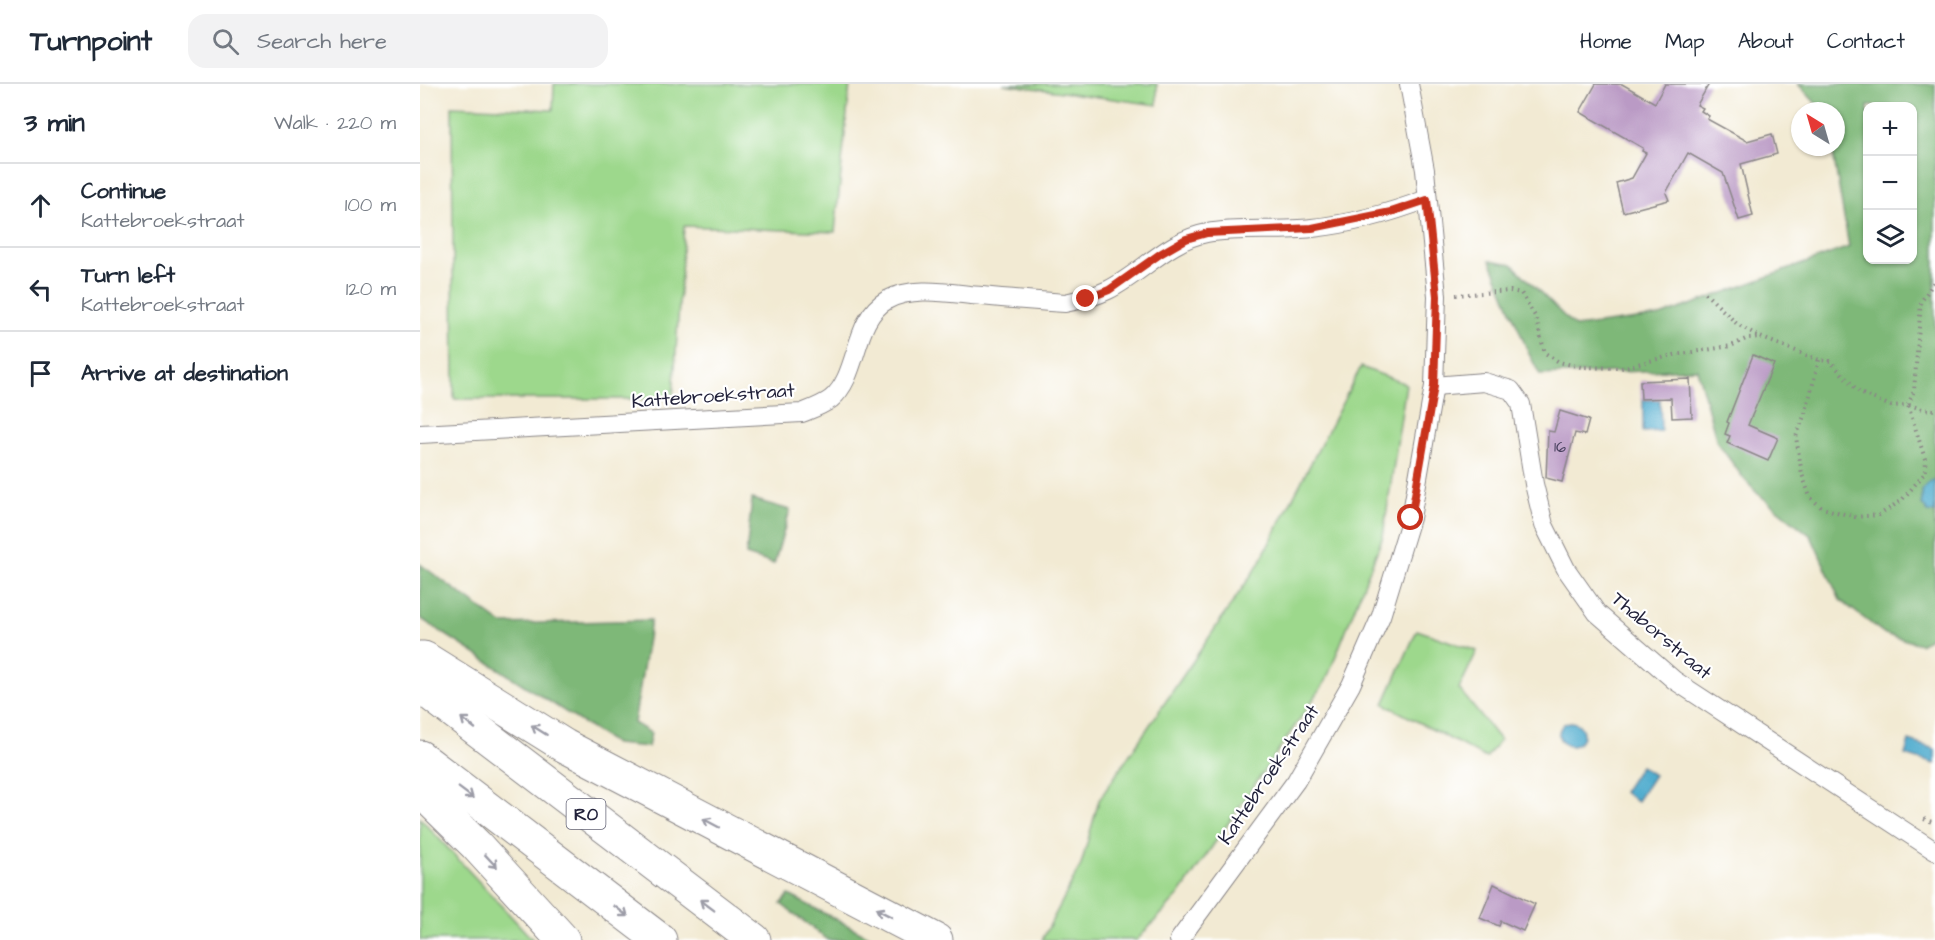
<!DOCTYPE html>
<html lang="en">
<head>
<meta charset="utf-8">
<style>
  :root { --surface:#fff; --page:#f2f2f3; --text:#1f2937; --muted:#747a83; --line:#e0e1e3 }
  body { margin:0; font-family:"Architects Daughter",sans-serif; background:var(--page); color:var(--text) }
  .controls { position:absolute; right:18px; top:18px; display:grid; overflow:hidden; border-radius:12px; box-shadow:0 2px 4px #0004 }
  .controls button { width:54px; height:54px; display:grid; place-items:center; padding:0; border:0; border-bottom:2px solid var(--line); background:var(--surface); color:var(--text); font:30px sans-serif }
  .compass { position:absolute; left:1371px; top:18px; width:54px; height:54px; border-radius:50%; background:var(--surface); box-shadow:0 2px 4px #0004; rotate:323deg }
  .stop { position:absolute; width:18px; height:18px; margin:-14px; border:4px solid #c8321e; border-radius:50%; background:#fff }
  .stop.end { background:#c8321e; border-color:#fff; box-shadow:0 2px 6px #0008 }
  .list { margin:0; padding:0; list-style:none }
  h2 { display:flex; justify-content:space-between; align-items:center; height:78px; margin:0; padding:0 24px; font-size:26px }
  h2 small { font-size:20px; font-weight:400; color:var(--muted) }
  .list li { display:grid; grid-template-columns:39px 1fr auto; gap:18px; align-items:center; box-sizing:border-box; height:84px; padding:0 24px; border-top:2px solid var(--line) }
  .list b { display:block; font-size:22px; white-space:nowrap }
  .list p { margin:0; font-size:20px; white-space:nowrap; color:var(--muted) }
  .list em { font-size:20px; font-style:normal; color:var(--muted) }
  .icon { flex:none; width:33px; height:33px; fill:none; stroke:currentColor; stroke-width:2; stroke-linecap:round; stroke-linejoin:round }
  .map { position:relative; flex:none; width:1515px; height:856px; overflow:hidden }
  header { display:flex; align-items:center; gap:36px; box-sizing:border-box; height:84px; padding:0 30px; background:var(--surface); border-bottom:2px solid var(--line) }
  header strong { font-size:28px }
  nav { display:flex; gap:33px; margin-inline-start:auto; font-size:21px }
  .search { width:420px; height:54px; background:var(--page); display:flex; align-items:center; gap:15px; box-sizing:border-box; padding:0 21px; border-radius:18px; color:var(--muted); font-size:22px }
  main { display:flex }
  aside { flex:1; background:var(--surface) }
  .map>svg:first-child { display:block }
  .green { fill:#9dd88c; stroke:#607d64; stroke-width:1.5 }
  .forest { fill:#7eb878; stroke:#506d5a; stroke-width:1.5; fill-rule:evenodd }
  .water { fill:#4facce; stroke:#386784; stroke-width:1.5 }
  .building { fill:#ba9ac5 }
  .lines { fill:none; stroke-linecap:round; stroke-linejoin:round }
  .street-casing { stroke:#8a8687; stroke-width:20 }
  .highway-casing { stroke:#8a8687; stroke-width:35 }
  .path { stroke:#8a8687; stroke-width:4; stroke-dasharray:1.5 4.5; stroke-linecap:butt }
  .street { stroke:#fff; stroke-width:18 }
  .highway { stroke:#fff; stroke-width:33 }
  .oneway { stroke:#9c9ca7 }
  .route { stroke:#c8321e; stroke-width:8 }
  .labels { text-anchor:middle; stroke-width:4.5; stroke-linejoin:round; paint-order:stroke }
  .number-label { font-size:16px; fill:#48405e }
  .shield { fill:#fff; stroke:#646476; stroke-width:1.5 }
  .shield-label { font-size:18px; font-weight:bold; fill:#22223b }
  .street-label { font-size:20px; fill:#22223b; stroke:#fff }
</style>
</head>
<body>
<header>
<strong>Turnpoint</strong>
<div class="search"><svg class="icon" aria-label="search" viewBox="0 0 24 24"><circle cx="10" cy="10" r="6"/><path d="M15 15l6 6"/></svg>Search here</div>
<nav><a>Home</a><a>Map</a><a>About</a><a>Contact</a></nav>
</header>
<main>
<aside>
<h2>3 min<small>Walk · 220 m</small></h2>
<ul class="list">
<li><svg class="icon" aria-label="ahead" viewBox="0 0 24 24"><path d="M12 20V5M6 11l6-6 6 6"/></svg><div><b>Continue</b><p>Kattebroekstraat</p></div><em>100 m</em></li>
<li><svg class="icon" aria-label="left" viewBox="0 0 24 24"><path d="M17 20v-9H6M10 6l-5 5 5 5"/></svg><div><b>Turn left</b><p>Kattebroekstraat</p></div><em>120 m</em></li>
<li><svg class="icon" aria-label="arrive" viewBox="0 0 24 24"><path d="M6 21V4h12l-3 4 3 4H6"/></svg><div><b>Arrive at destination</b></div></li>
</ul>
</aside>
<div class="map">
<svg width="1515" height="856" viewBox="0 0 1515 856">
  <rect width="100%" height="100%" fill="#fff"/>
  <filter id="ink" filterUnits="userSpaceOnUse"><feTurbulence type="fractalNoise" baseFrequency=".0167" numOctaves="2"/><feDisplacementMap in="SourceGraphic" scale="12" xChannelSelector="R" yChannelSelector="G"/><feConvolveMatrix kernelMatrix="1 2 1 2 8 2 1 2 1" color-interpolation-filters="sRGB"/></filter>
  <filter id="wash" filterUnits="userSpaceOnUse"><feTurbulence type="fractalNoise" baseFrequency=".008" numOctaves="4" result="noise"/><feDisplacementMap in="SourceGraphic" scale="24" xChannelSelector="R" yChannelSelector="G"/><feGaussianBlur stdDeviation="1.35" result="paint"/><feColorMatrix in="noise" values="0 0 0 0 0 0 0 0 0 0 0 0 0 0 0 0 0 1.4 0 .05"/><feComposite in="paint" operator="in"/></filter>
  <g filter="url(#wash)">
    <rect width="100%" height="100%" fill="#f2ead3"/>
    <!-- green -->
    <g class="green">
      <path d="M134,0H430L415,148L264,142L253,315H34L32,22L133,26Z"/>
      <path d="M583,0H737V21Z"/>
      <path d="M941,283L986,300L963,452L906,597L759,811L717,856H622L661,781L679,716L838,481Z"/>
      <path d="M997,546L1057,567L1039,605L1080,656L1066,674L964,620Z"/>
      <path d="M0,734L113,856H0Z"/>
    </g>
    <!-- forest -->
    <g class="forest">
      <path d="M1378,0H1515V551L1500,560L1465,550L1420,516L1391,452L1337,409L1324,395L1297,358L1277,285L1120,291L1109,270L1070,176L1092,180L1155,243L1240,232L1429,163L1412,63H1416V27H1403ZM1448,22H1492V176H1448Z"/>
      <path d="M332,415L370,426L354,480L326,471Z"/>
      <path d="M0,480L82,540L231,536L214,639L231,649L228,663L195,660L0,534Z"/>
      <path d="M369,811L456,856H408L361,820Z"/>
    </g>
    <!-- water -->
    <g class="water">
      <path d="M1223,316H1240L1241,347L1223,348Z"/>
      <path d="M1515,396V429L1508,428L1502,420V405L1511,397Z"/>
      <circle cx="1151" cy="650" r="12"/>
      <path d="M1489,657L1515,665V680L1485,671Z"/>
      <path d="M1220,682L1234,691L1217,717L1203,708Z"/>
    </g>
    <g id="blocks">
      <!-- building -->
      <g class="building">
        <path d="M1176,0H1202L1235,19L1245,0H1289L1277,21L1283,24L1281,27L1289,32L1287,35L1327,57L1352,50L1357,70L1321,80L1333,132L1319,136L1303,89L1268,69L1246,109L1249,116L1203,128L1196,99L1212,94L1226,69L1222,67L1223,64L1160,28Z"/>
        <path d="M1333,271L1354,280L1328,341L1358,354L1348,377L1307,359L1310,352L1305,350L1309,339L1307,338Z"/>
        <path d="M1270,295L1272,333L1252,334L1251,314L1221,315L1220,297Z"/>
        <path d="M1140,327L1169,336L1165,351L1155,349L1142,398L1126,394L1128,347L1134,348Z"/>
        <path d="M1074,800L1115,820L1103,847L1081,837L1079,842L1060,834Z"/>
      </g>
    </g>
  </g>
  <g filter="url(#ink)">
    <use href="#blocks" fill-opacity="0" stroke="#8a8687" stroke-width="1.5"/>
    <g class="lines">
      <!-- street casing -->
      <g class="street-casing">
        <g id="street">
          <path d="M1014,302L1064,298L1091,306L1101,320L1114,400L1124,441L1146,485L1177,529L1254,596L1515,767"/>
          <path d="M0,350L382,329C392,325 403,321 411,315C440,291 432,236 467,216C494,201 533,210 562,212C590,215 617,217 645,219C660,216 674,213 688,206C722,189 748,156 787,149C819,143 859,148 892,144C931,140 970,129 1007,115"/>
          <path d="M759,856L876,697L931,601L961,532L991,434L1014,302L1017,212L1005,86L989,0"/>
        </g>
      </g>
      <!-- highway casing -->
      <g class="highway-casing">
        <g id="highway">
          <path d="M0,574H4L145,662L516,856"/>
          <path d="M0,602L334,856"/>
          <path d="M0,673L240,856"/>
          <path d="M0,706L56,761L143,856"/>
        </g>
      </g>
      <!-- path -->
      <g class="path">
        <path d="M1285,209L1317,240L1340,253L1399,276L1410,277L1440,309L1471,322L1488,321L1494,307L1501,218L1515,196"/>
        <path d="M1036,211L1090,207L1101,209L1115,232L1125,269L1139,278L1161,283L1201,284L1254,271L1311,262L1328,254L1340,253"/>
        <path d="M1399,276L1386,327L1376,353L1382,390L1390,413L1402,424L1435,433L1459,431L1481,417L1505,389L1506,378L1488,321"/>
        <path d="M1489,321L1502,325L1515,326"/>
        <path d="M1504,735L1515,739"/>
      </g>
      <!-- street -->
      <use href="#street" class="street"/>
      <!-- highway -->
      <use href="#highway" class="highway"/>
    </g>
    <!-- one-way arrows -->
    <defs><path id="oneway-shaft" d="M-6 0H5M1.5-3L5.5 0L1.5 3" fill="none" stroke-width="1.6" stroke-linecap="round" stroke-linejoin="round" transform="scale(1.5)"/></defs>
    <g class="oneway">
      <use href="#oneway-shaft" transform="translate(48 639) rotate(-142)"/>
      <use href="#oneway-shaft" transform="translate(119 646) rotate(-148)"/>
      <use href="#oneway-shaft" transform="translate(46 709) rotate(37)"/>
      <use href="#oneway-shaft" transform="translate(291 739) rotate(-152)"/>
      <use href="#oneway-shaft" transform="translate(71 777) rotate(47)"/>
      <use href="#oneway-shaft" transform="translate(287 821) rotate(-143)"/>
      <use href="#oneway-shaft" transform="translate(201 827) rotate(37)"/>
      <use href="#oneway-shaft" transform="translate(464 829) rotate(-153)"/>
    </g>
  </g>
  <g class="lines" filter="url(#ink)">
    <!-- route -->
    <path class="route" d="M666,215L689,206L740,170L766,155L787,149L892,144L971,128L1007,116L1017,212L1014,302L991,434"/>
  </g>
  <g class="labels">
    <!-- number labels -->
    <g class="number-label">
      <text x="1140" y="368">16</text>
    </g>
    <!-- shield labels -->
    <rect class="shield" x="146.5" y="715" width="39" height="30" rx="4.5"/>
    <g class="shield-label">
      <text x="166" y="736">R0</text>
    </g>
    <!-- street labels -->
    <g class="street-label">
      <text transform="translate(293 311) rotate(-4)" y="7">Kattebroekstraat</text>
      <text transform="translate(1242 551) rotate(40)" y="7">Thaborstraat</text>
      <text transform="translate(848 690) rotate(-56)" y="7">Kattebroekstraat</text>
    </g>
  </g>
</svg>
<div class="controls">
<button>+</button>
<button>−</button>
<button><svg class="icon" aria-label="layers" viewBox="0 0 24 24"><path d="M12 4l9 5-9 5-9-5zM3 14l9 5 9-5"/></svg></button>
</div>
<svg class="compass" viewBox="-18 -18 36 36"><path d="M0-13l5 13h-10z" fill="#e53935"/><path d="M0 13l5-13h-10z" fill="#747a83"/></svg>
<div class="stop" style="left:991px;top:434px"></div>
<div class="stop end" style="left:666px;top:215px"></div>
</div>
</main>
</body>
</html>
